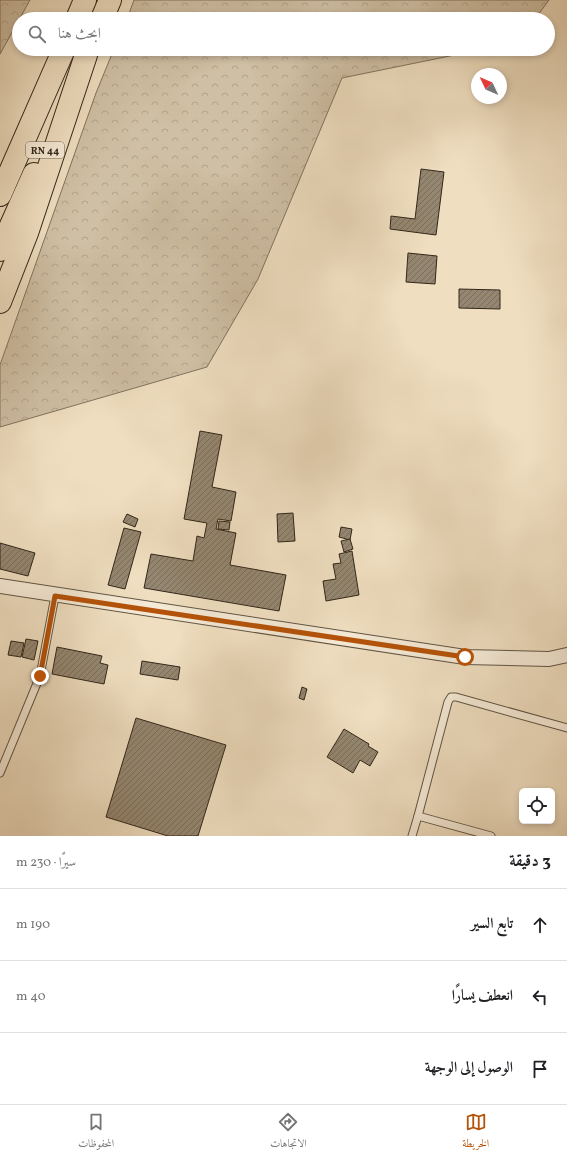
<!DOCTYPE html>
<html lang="ar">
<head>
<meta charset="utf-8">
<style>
  :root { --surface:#fff; --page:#f2f2f2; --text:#202124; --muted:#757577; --line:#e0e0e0; --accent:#b45309 }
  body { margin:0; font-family:Vollkorn,Amiri,serif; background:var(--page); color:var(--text); direction:rtl }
  .controls { position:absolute; right:12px; bottom:12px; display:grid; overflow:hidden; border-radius:6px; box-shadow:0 2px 6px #0003 }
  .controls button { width:36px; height:36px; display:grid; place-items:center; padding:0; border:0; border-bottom:1px solid var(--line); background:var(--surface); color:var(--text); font:20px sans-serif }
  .compass { position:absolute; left:471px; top:68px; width:36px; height:36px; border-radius:50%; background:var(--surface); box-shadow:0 2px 6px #0003; rotate:314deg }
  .stop { position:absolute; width:12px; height:12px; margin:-9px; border:3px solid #b45309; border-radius:50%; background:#fff }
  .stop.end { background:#b45309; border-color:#fff; box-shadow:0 1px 4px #0008 }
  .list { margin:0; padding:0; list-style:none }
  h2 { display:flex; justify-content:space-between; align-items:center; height:52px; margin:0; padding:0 16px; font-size:17px }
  h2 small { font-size:13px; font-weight:400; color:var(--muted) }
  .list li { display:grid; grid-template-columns:26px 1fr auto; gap:12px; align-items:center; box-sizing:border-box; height:72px; padding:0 16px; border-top:1px solid var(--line) }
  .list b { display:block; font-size:15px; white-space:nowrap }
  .list em { font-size:13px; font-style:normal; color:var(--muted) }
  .icon { flex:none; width:22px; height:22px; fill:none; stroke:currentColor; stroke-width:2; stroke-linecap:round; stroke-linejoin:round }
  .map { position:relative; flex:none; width:567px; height:836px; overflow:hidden; direction:ltr }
  .search { position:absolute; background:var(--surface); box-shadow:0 2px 6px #0003; left:12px; right:12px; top:12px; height:44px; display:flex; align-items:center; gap:10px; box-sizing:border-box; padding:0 14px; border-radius:22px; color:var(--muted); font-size:15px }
  .sheet { height:268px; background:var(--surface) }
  nav { display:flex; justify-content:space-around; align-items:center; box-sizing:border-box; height:56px; border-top:1px solid var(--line); background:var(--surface); font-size:11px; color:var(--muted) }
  nav a { display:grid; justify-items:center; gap:2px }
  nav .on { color:var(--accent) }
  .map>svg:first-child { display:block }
  .forest { fill:url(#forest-crowns); stroke:#80735f }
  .building { fill:url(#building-hatch); stroke:#32271a }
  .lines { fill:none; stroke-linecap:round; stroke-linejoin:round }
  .service-casing { stroke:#615544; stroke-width:9 }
  .minor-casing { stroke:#615544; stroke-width:16 }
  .trunk-casing { stroke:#32271a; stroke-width:24 }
  .service { stroke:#f5ead6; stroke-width:7 }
  .minor { stroke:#f5ead6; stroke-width:14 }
  .trunk { stroke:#efdec0; stroke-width:22 }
  .route { stroke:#b45309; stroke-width:5 }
  .labels { text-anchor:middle; stroke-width:3; stroke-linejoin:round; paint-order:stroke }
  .shield { fill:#f5ead6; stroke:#6c6252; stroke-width:1 }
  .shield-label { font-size:10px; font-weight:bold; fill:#32271a }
</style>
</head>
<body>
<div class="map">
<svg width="567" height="836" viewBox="0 0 567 836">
  <defs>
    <pattern id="forest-crowns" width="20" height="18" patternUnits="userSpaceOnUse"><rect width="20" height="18" fill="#cfbfa4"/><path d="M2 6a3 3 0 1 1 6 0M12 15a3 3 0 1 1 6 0" fill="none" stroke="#b2a48d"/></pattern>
    <pattern id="building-hatch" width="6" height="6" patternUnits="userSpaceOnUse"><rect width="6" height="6" fill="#948670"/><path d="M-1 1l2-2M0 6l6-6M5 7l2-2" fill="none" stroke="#796e5b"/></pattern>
  </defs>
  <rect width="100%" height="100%" fill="#efdec0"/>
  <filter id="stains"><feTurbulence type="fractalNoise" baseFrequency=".005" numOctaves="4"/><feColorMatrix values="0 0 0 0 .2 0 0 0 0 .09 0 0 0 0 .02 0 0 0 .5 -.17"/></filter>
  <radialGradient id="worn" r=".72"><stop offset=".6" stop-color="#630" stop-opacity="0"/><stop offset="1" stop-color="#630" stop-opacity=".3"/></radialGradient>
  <!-- forest -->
  <g class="forest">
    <path d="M0,0H30L0,54Z"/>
    <path d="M134,0H549L535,19H127Z"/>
    <path d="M114,49H484L342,78L258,279L207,367L0,427V365L96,93Z"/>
  </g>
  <!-- building -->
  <g class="building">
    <path d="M421,169L444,172L436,235L390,229L391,216L415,219Z"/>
    <path d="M408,253L437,256L435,284L406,282Z"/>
    <path d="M459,289L500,290V309L459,308Z"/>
    <path d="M200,431L222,435L212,487L236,492L231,521L218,519L216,529L236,533L230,565L286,575L279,611L144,588L151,554L193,561L197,536L204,538L207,523L184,519Z"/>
    <path d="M293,513L295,541L278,542L277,514Z"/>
    <path d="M127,514L138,519L135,527L123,522Z"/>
    <path d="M219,521L230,522L229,530L218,529Z"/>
    <path d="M341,527L352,529L350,540L339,537Z"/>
    <path d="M124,528L141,532L125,589L108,585Z"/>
    <path d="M350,539L353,549L344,552L341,541Z"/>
    <path d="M0,543L35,553L28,576L0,569Z"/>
    <path d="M352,551L359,595L326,601L323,581L336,579L333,564L341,563L339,554Z"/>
    <path d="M26,639L38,641L34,660L22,657Z"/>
    <path d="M11,641L24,643L21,657L8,655Z"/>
    <path d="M57,647L102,656L100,663L108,665L104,684L52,674Z"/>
    <path d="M142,661L180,667L178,680L140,674Z"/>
    <path d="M302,687L307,689L304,700L299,698Z"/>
    <path d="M136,718L226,745L198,836H168L106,817Z"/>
    <path d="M344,729L369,744L368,746L378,752L370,766L360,760L353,773L327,757Z"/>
  </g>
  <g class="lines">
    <!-- service casing -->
    <g class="service-casing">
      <g id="service">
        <path d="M0,773L40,676L55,596"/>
        <path d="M418,816L448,702L451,697H456L567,728"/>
        <path d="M412,836L418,816L491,836"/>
      </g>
    </g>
    <!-- minor casing -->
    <g class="minor-casing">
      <path id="minor" d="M0,586L465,657L549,659L567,655"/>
    </g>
    <!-- trunk casing -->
    <g class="trunk-casing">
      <g id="trunk">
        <path d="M77,19L85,0"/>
        <path d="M102,19L110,0"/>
        <path d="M0,195L64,49"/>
        <path d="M0,250L34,174"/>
        <path d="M0,302L27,233L86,55"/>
      </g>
    </g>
    <!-- service -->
    <use href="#service" class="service"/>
    <!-- minor -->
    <use href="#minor" class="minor"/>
    <!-- trunk -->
    <use href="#trunk" class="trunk"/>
  </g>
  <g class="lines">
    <!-- route -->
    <path class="route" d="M40,676L55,596L465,657"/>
  </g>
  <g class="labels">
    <!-- shield labels -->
    <rect class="shield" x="26" y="142" width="38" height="16" rx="3"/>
    <g class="shield-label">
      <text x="45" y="154">RN 44</text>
    </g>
  </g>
  <rect width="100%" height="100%" filter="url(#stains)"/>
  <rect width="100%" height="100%" fill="url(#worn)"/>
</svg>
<div class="controls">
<button><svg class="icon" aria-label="locate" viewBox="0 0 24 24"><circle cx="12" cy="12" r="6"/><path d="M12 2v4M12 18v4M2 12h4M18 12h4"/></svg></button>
</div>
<svg class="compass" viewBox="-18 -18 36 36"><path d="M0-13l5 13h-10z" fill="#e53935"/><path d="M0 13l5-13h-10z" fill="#757577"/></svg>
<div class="stop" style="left:465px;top:657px"></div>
<div class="stop end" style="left:40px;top:676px"></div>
<div class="search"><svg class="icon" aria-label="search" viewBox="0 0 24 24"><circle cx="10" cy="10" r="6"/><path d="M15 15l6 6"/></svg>ابحث هنا</div>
</div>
<section class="sheet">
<h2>3 دقيقة<small>سيرًا · 230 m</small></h2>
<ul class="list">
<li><svg class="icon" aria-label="ahead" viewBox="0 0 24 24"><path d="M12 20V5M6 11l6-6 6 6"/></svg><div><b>تابع السير</b></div><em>190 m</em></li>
<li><svg class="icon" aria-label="left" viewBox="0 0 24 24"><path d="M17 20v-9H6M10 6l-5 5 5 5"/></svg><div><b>انعطف يسارًا</b></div><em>40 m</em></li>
<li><svg class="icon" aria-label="arrive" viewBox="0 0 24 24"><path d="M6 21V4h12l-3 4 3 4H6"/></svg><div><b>الوصول إلى الوجهة</b></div></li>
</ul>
</section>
<nav>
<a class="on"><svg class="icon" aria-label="map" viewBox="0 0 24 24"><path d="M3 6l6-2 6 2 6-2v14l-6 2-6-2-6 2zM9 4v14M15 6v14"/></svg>الخريطة</a>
<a><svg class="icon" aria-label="directions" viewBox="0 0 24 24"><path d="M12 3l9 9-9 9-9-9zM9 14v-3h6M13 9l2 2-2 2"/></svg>الاتجاهات</a>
<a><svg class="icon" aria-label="saved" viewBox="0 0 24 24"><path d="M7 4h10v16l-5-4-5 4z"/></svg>المحفوظات</a>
</nav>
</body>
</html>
